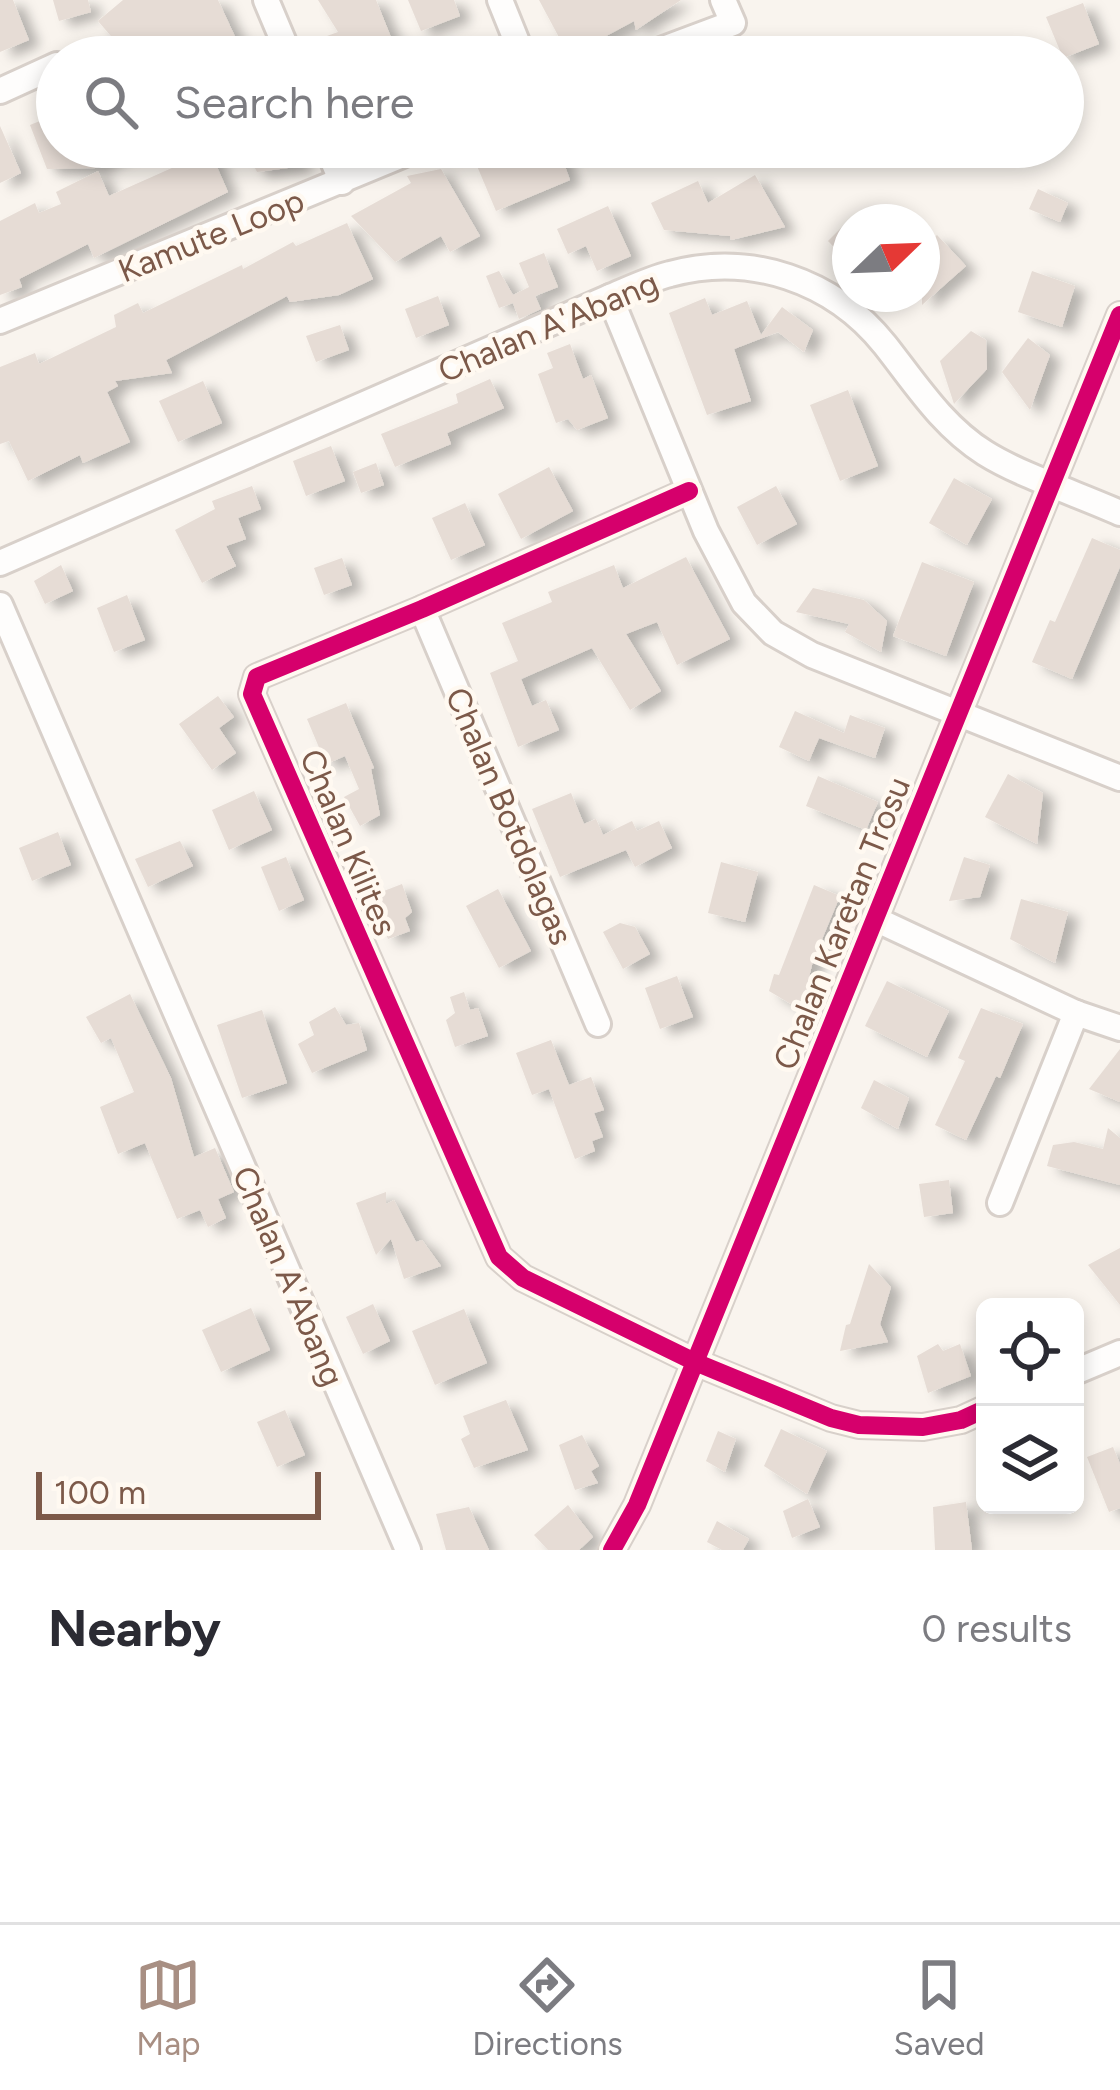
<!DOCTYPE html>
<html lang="en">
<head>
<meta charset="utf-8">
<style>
  :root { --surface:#fff; --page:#f2f2f3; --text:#2b2b33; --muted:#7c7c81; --line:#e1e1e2; --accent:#a88f83 }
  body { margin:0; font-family:Figtree,sans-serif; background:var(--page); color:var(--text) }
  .controls { position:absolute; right:36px; bottom:36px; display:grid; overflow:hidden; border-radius:18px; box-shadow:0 6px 18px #0003 }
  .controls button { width:108px; height:108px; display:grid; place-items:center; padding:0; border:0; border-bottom:3px solid var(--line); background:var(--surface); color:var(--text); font:60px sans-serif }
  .compass { position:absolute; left:832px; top:204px; width:108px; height:108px; border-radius:50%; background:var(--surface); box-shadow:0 6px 18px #0003; rotate:67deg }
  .scale { position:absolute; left:36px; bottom:30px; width:285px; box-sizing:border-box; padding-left:12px; border:6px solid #7c5949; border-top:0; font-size:33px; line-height:42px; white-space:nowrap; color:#7c5949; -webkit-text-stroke:9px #fff9f1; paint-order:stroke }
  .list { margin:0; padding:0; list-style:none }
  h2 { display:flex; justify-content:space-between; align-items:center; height:156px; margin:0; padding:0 48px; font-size:51px }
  h2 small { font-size:39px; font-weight:400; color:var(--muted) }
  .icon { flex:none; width:66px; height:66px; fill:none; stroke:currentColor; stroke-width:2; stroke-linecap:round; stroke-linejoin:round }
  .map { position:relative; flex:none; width:1120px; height:1550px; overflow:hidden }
  .search { position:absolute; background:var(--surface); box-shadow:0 6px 18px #0003; left:36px; right:36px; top:36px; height:132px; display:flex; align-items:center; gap:30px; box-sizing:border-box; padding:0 42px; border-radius:66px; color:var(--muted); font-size:45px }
  .sheet { height:372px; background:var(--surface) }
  nav { display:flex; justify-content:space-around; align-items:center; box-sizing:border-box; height:168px; border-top:3px solid var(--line); background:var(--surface); font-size:33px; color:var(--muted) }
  nav a { display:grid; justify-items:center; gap:6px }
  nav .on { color:var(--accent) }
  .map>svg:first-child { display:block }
  .building { fill:#e6dcd5; filter:url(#shadow) }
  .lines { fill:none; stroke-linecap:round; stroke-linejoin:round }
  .street-casing { stroke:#d8d0ca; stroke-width:30 }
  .street { stroke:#fefdfc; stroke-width:24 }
  .cycleway-casing { stroke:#fff9f1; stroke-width:26 }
  .cycleway { stroke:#d6006c; stroke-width:18 }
  .labels { text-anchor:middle; stroke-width:9; stroke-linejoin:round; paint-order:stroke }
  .street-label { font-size:33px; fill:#7c5949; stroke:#fff9f1 }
</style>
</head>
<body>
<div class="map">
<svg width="1120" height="1550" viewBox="0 0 1120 1550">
  <defs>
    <filter id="shadow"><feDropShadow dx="11" dy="6" stdDeviation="6" flood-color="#0004"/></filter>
  </defs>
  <rect width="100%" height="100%" fill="#f9f4ee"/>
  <!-- building -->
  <g class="building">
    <path d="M0,0H13L29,40L0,52Z"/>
    <path d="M53,0H88L91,12L59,21Z"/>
    <path d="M123,0H218L238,43L207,57H129L98,21Z"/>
    <path d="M318,0H376L399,57H335L327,36L338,32Z"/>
    <path d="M408,0H454L460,16L421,31Z"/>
    <path d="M539,0H681L636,30L634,21L569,56Z"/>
    <path d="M1083,3L1099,44L1063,58L1046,17Z"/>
    <path d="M57,114V147H130L96,168L47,169L30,125Z"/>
    <path d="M0,126L21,173L0,183Z"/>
    <path d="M244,147H293L303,166L257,172Z"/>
    <path d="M520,147H558L570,180L496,211L477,166Z"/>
    <path d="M210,151L228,192L94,258L88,244L19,279L22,287L0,295V221L35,203L39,213L61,204L56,192L98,171L109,196Z"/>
    <path d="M441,169L480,236L450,252L441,236L395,262L351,216L411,183L407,176Z"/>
    <path d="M755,175L785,227L731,240L730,236L664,230L651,203L698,181L708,203Z"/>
    <path d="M1038,189L1068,203L1060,222L1029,209Z"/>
    <path d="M608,206L631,256L597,271L586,246L568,254L557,229Z"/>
    <path d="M850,219V264L828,241Z"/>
    <path d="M347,223L373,279L339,295L290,302L287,296L166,360L172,373L115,381L118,386L107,392L130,442L83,463L80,455L28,481L9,441L0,444V367L35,353L39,364L116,327L114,315L138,303L143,313L242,265L243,269L293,242L296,246Z"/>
    <path d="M937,235L966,266L922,305V249Z"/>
    <path d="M544,253L558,287L535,296L541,309L519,319L513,303L499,308L486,276L499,271L513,295L529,287L519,263Z"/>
    <path d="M1032,271L1075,286L1062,327L1018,312Z"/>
    <path d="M438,296L449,325L416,338L405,309Z"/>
    <path d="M705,298L712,315L747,301L761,335L782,307L813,330L804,352L778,332L734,349L751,401L707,415L669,313Z"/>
    <path d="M340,325L349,350L316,362L306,336Z"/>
    <path d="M971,331L986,340L987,369L954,404L940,361Z"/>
    <path d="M1028,338L1050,355L1030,410L1002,372Z"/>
    <path d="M570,344L583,379L591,375L608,418L577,430L568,419L556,423L538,374L553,368L547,353Z"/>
    <path d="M490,379L504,408L447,433L451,444L395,467L381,434L458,403L456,394Z"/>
    <path d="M203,381L222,423L178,442L159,401Z"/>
    <path d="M848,390L878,466L840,481L810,405Z"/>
    <path d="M331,446L345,481L306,496L293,461Z"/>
    <path d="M376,463L384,485L361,493L353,472Z"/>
    <path d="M549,467L573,511L521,539L498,494Z"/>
    <path d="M954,478L992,499L967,545L929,523Z"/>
    <path d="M252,486L261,509L238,518L246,539L226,546L236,566L202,583L175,530L215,509L212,501Z"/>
    <path d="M776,486L797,524L757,545L737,507Z"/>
    <path d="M465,503L485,545L451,560L432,518Z"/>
    <path d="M1092,538L1120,550V567L1072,679L1032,662L1050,620L1055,622Z"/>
    <path d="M686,557L730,639L677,665L657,622L626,634L661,691L630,710L592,648L521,679L532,706L546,700L559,730L518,747L490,673L518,661L502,623L552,602L548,592L614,565L623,588Z"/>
    <path d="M342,558L352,585L324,595L314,568Z"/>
    <path d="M922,562L974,582L946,656L893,636Z"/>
    <path d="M61,565L73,591L45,604L34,581Z"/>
    <path d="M813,588L864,600L887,621L881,652L845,632L849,624L796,612Z"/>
    <path d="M127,595L145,640L114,652L97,608Z"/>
    <path d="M218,696L234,717L219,728L236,753L212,770L179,724Z"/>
    <path d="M346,703L374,768L371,769L380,815L360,826L344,797L359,789L345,756L326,764L307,719Z"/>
    <path d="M795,711L844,733L850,715L885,728L875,758L819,738L809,761L779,747Z"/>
    <path d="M1008,774L1043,793L1037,844L985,817Z"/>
    <path d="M818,776L878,802L866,830L806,806Z"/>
    <path d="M254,791L272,830L229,850L212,810Z"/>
    <path d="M571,793L584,824L596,819L603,835L632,821L637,831L659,821L672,848L635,867L626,850L560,877L532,809Z"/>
    <path d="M58,832L71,865L32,881L19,848Z"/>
    <path d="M180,841L193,866L148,887L135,859Z"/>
    <path d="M286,857L304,900L279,911L261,867Z"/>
    <path d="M964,857L990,865L980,897L949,901Z"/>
    <path d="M721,862L758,872L745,922L708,913Z"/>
    <path d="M402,884L412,912L405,918L410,931L388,939L371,896Z"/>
    <path d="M814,885L840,896L813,961L801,1010L769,991L774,974L779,975Z"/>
    <path d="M498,889L531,951L499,968L466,906Z"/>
    <path d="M1021,899L1068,912L1055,963L1010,939Z"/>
    <path d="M620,923L635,927L650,954L623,969L603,932Z"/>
    <path d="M677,976L693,1017L660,1029L645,988Z"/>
    <path d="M887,981L949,1011L927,1057L865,1026Z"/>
    <path d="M464,992L470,1010L478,1008L488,1036L455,1047L446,1020L455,1013L450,997Z"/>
    <path d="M130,994L171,1078L194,1157L215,1148L234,1192L218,1199L226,1218L208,1227L200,1210L177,1219L145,1143L118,1154L100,1107L134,1092L111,1038L101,1043L86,1017Z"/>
    <path d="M335,1007L346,1025L359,1023L367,1050L312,1073L298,1044L314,1035L309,1022Z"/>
    <path d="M981,1008L1023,1024L1000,1078L996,1076L966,1140L935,1125L965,1061L958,1058Z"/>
    <path d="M262,1010L287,1083L242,1098L217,1025Z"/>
    <path d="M551,1040L569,1085L591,1077L604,1110L594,1113L603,1137L592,1141L595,1151L575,1159L549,1089L532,1095L516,1053Z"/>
    <path d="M1120,1049V1102L1089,1089Z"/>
    <path d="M874,1080L909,1098L898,1129L861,1108Z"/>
    <path d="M1108,1128L1120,1138V1185L1047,1166L1053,1145L1074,1142L1103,1149Z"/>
    <path d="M949,1180L953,1213L924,1217L919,1184Z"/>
    <path d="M386,1192V1204L394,1200L416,1242L422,1240L441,1266L404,1279L391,1239L376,1255L356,1203Z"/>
    <path d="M1120,1248V1305L1088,1265Z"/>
    <path d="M869,1264L891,1287L880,1324L888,1342L840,1351L846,1325L850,1324Z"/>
    <path d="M373,1304L390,1341L363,1354L346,1317Z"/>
    <path d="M251,1308L270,1350L221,1372L202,1330Z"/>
    <path d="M464,1309L487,1363L435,1385L412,1331Z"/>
    <path d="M938,1344L943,1351L960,1344L971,1376L928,1393L917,1356Z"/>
    <path d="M506,1400L528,1450L474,1468L461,1439L470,1434L463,1416Z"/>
    <path d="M285,1410L305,1455L277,1467L257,1422Z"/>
    <path d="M781,1429L827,1451L807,1494L764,1466Z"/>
    <path d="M718,1431L736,1439L725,1472L706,1461Z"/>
    <path d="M582,1435L599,1466L591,1471L598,1483L575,1490L559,1445Z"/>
    <path d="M1113,1447L1120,1464V1508L1109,1512L1087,1457Z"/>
    <path d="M808,1499L820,1527L792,1538L783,1511Z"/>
    <path d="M966,1502L972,1550H935L933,1507Z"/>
    <path d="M568,1505L593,1537L579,1550H548L534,1535Z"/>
    <path d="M469,1507L489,1550H446L436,1514Z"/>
    <path d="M717,1521L749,1539L743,1550H722L707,1542Z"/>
  </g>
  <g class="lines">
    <!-- street casing -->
    <g class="street-casing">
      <g id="street">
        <path d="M266,0L290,57"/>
        <path d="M500,0L523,57"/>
        <path d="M642,57L733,23L723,0"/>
        <path d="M0,91L57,65"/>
        <path d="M327,147L342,182"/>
        <path d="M610,297L706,531L744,603L773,633L812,655L1120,778"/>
        <path d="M0,321L422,147"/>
        <path d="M689,491L422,609L257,677L252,694L499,1257L523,1278L695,1362L831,1418L859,1425L923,1427L961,1420L985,1409"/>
        <path d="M0,563L610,297C629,289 650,279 670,274C750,252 833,280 885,345C915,383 942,426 985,453C1020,475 1080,495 1120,513"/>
        <path d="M0,605L408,1550"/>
        <path d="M422,609L598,1024"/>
        <path d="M875,919L1076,1013L1120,1028"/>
        <path d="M1000,1203L1076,1013"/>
        <path d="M1075,1372L1120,1353"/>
        <path d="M612,1550L637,1505L1120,315"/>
      </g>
    </g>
    <!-- street -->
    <use href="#street" class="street"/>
    <!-- cycleway casing -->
    <g class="cycleway-casing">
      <g id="cycleway">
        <path d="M689,491L422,609L257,677L252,694L499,1257L523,1278L695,1362L831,1418L859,1425L923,1427L961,1420L985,1409"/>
        <path d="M612,1550L637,1505L1120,315"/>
      </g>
    </g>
    <!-- cycleway -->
    <use href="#cycleway" class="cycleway"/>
  </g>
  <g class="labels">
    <!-- street labels -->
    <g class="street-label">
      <text transform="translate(211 235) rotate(-22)" y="12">Kamute Loop</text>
      <text transform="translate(548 326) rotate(-23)" y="12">Chalan A'Abang</text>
      <text transform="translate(510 816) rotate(67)" y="12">Chalan Botdolagas</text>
      <text transform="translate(349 842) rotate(67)" y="12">Chalan Kilites</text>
      <text transform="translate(841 923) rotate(-68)" y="12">Chalan Karetan Trosu</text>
      <text transform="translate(289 1276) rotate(67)" y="12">Chalan A'Abang</text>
    </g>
  </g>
</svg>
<div class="controls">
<button><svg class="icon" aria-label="locate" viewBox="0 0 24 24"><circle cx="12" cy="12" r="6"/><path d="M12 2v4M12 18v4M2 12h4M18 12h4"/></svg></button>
<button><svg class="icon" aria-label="layers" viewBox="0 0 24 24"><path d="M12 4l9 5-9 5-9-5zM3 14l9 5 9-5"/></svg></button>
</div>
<svg class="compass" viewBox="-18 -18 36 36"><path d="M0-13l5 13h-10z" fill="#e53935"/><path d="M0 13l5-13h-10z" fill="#7c7c81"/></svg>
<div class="scale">100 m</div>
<div class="search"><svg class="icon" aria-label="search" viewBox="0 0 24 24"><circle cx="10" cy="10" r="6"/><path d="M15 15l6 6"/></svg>Search here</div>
</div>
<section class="sheet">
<h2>Nearby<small>0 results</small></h2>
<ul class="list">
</ul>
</section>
<nav>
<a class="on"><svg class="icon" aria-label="map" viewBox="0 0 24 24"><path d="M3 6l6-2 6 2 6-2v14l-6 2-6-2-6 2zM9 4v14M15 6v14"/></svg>Map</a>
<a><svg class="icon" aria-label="directions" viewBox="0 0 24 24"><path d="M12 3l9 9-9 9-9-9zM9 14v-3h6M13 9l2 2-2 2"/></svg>Directions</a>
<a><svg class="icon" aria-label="saved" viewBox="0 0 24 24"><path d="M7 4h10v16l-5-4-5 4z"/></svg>Saved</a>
</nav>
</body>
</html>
